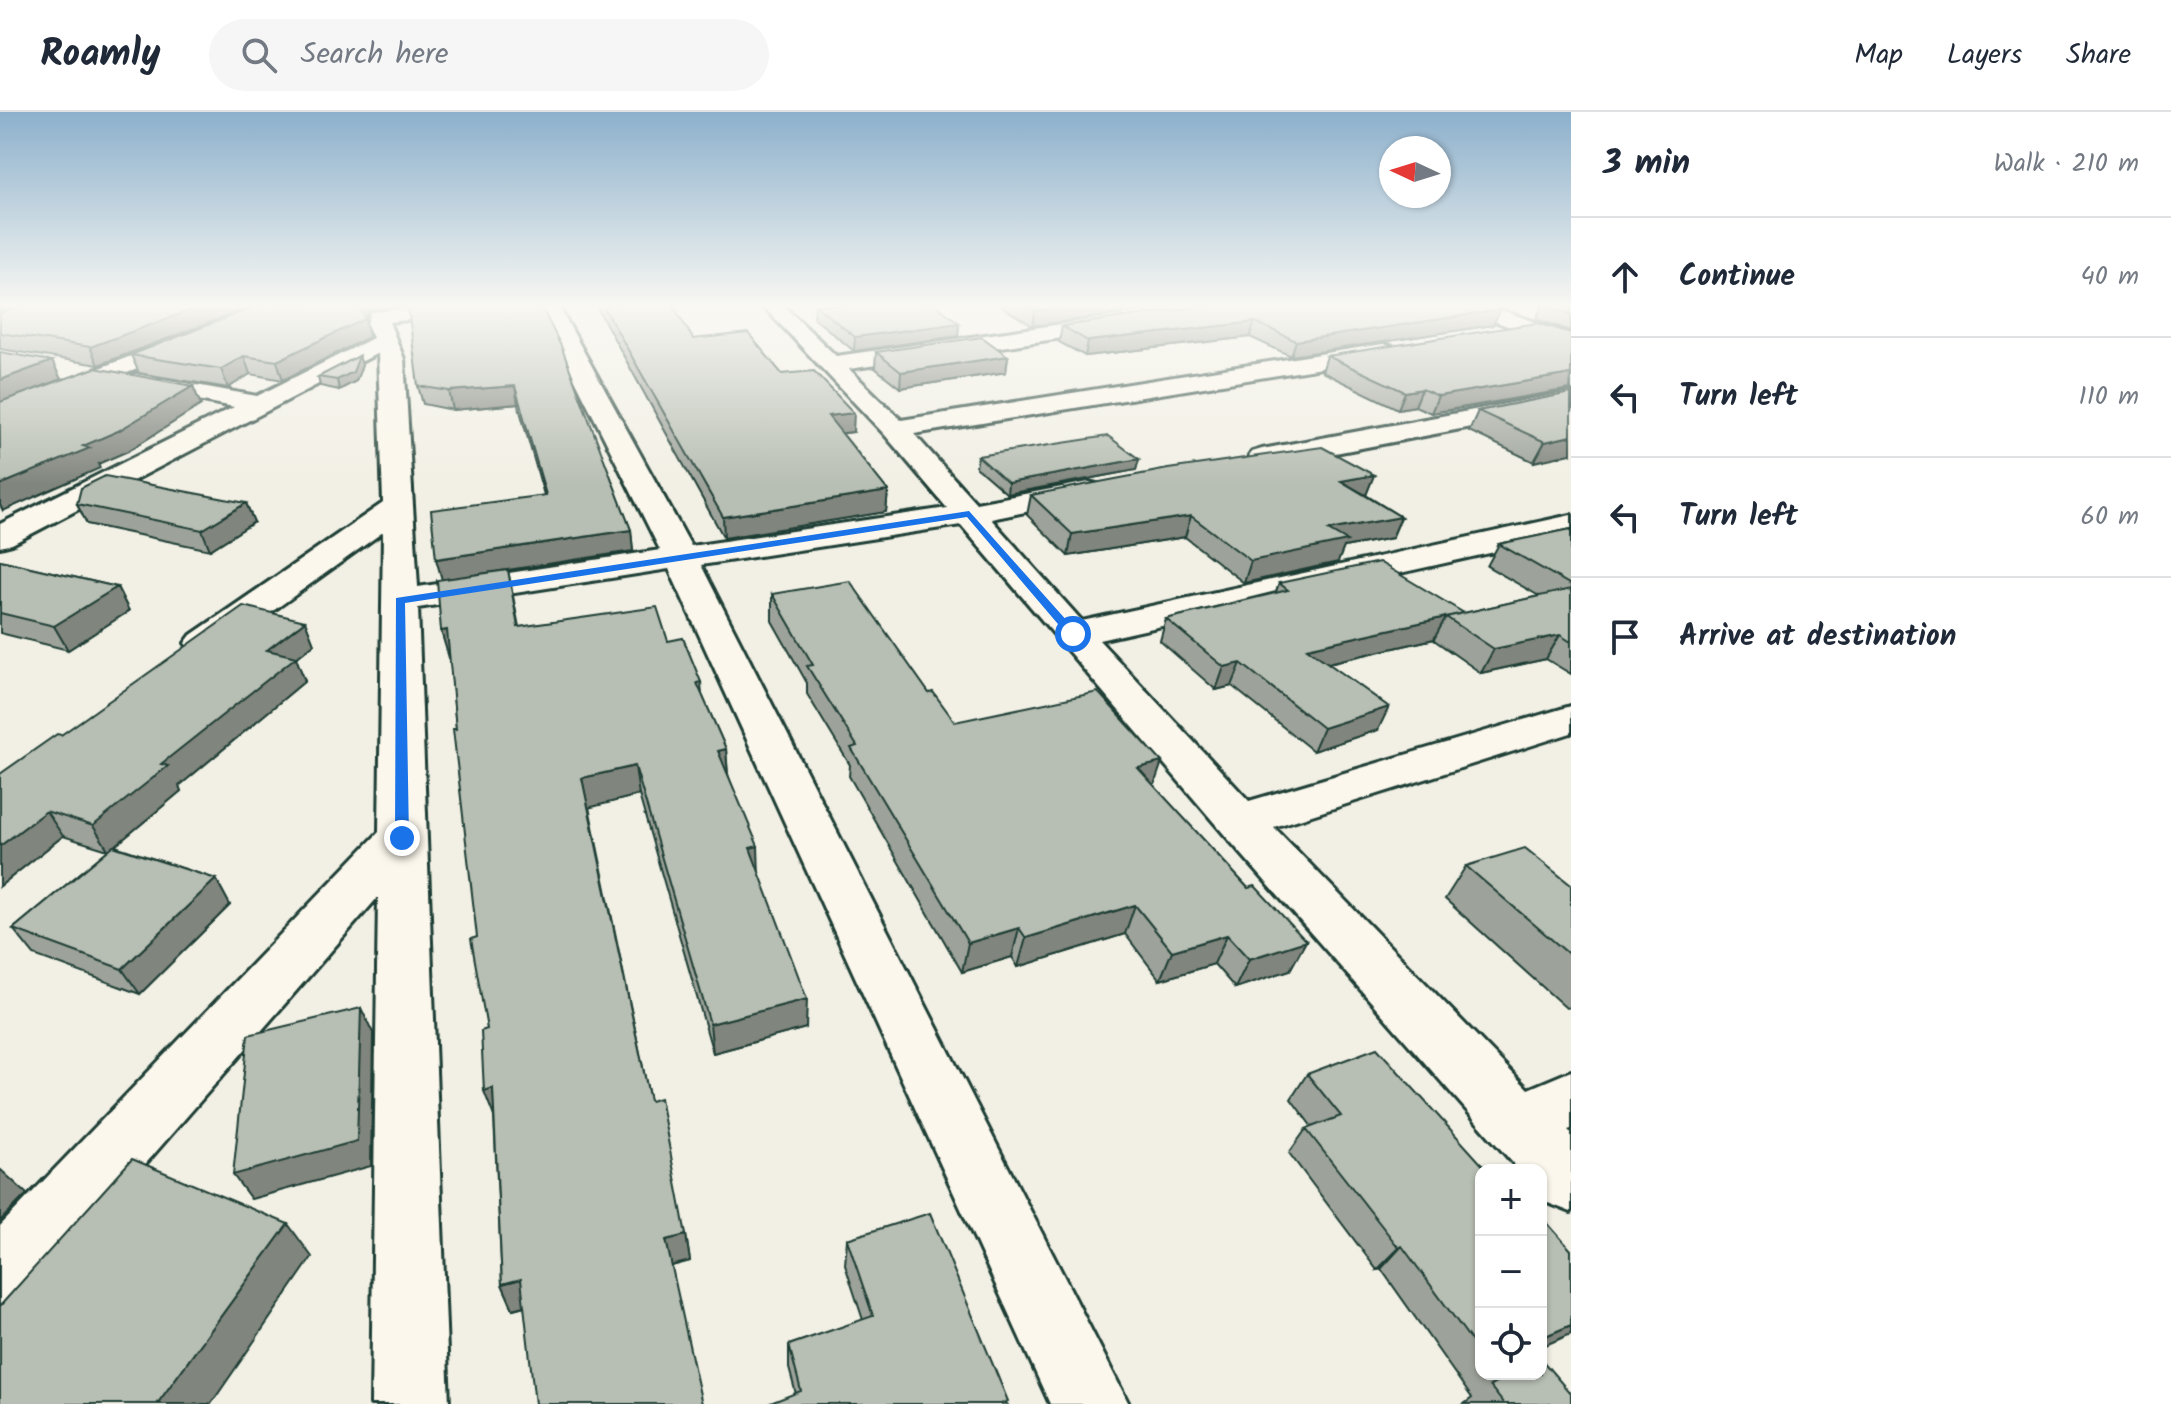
<!DOCTYPE html>
<html lang="en">
<head>
<meta charset="utf-8">
<style>
  :root { --surface:#fff; --page:#f6f6f7; --text:#1f2937; --muted:#747a83; --line:#e0e1e3 }
  body { margin:0; font-family:Kalam,sans-serif; background:var(--page); color:var(--text) }
  .controls { position:absolute; right:24px; bottom:24px; display:grid; overflow:hidden; border-radius:16px; box-shadow:0 2px 6px #0004 }
  .controls button { width:72px; height:72px; display:grid; place-items:center; padding:0; border:0; border-bottom:2px solid var(--line); background:var(--surface); color:var(--text); font:40px sans-serif }
  .compass { position:absolute; left:1379px; top:24px; width:72px; height:72px; border-radius:50%; background:var(--surface); box-shadow:0 2px 6px #0004; rotate:274deg }
  .stop { position:absolute; width:24px; height:24px; margin:-18px; border:6px solid #1a73e8; border-radius:50%; background:#fff }
  .stop.end { background:#1a73e8; border-color:#fff; box-shadow:0 2px 8px #0008 }
  .list { margin:0; padding:0; list-style:none }
  h2 { display:flex; justify-content:space-between; align-items:center; height:104px; margin:0; padding:0 32px; font-size:34px }
  h2 small { font-size:26px; font-weight:400; color:var(--muted) }
  .list li { display:grid; grid-template-columns:52px 1fr auto; gap:24px; align-items:center; box-sizing:border-box; height:120px; padding:0 32px; border-top:2px solid var(--line) }
  .list b { display:block; font-size:30px; white-space:nowrap }
  .list em { font-size:26px; font-style:normal; color:var(--muted) }
  .icon { flex:none; width:44px; height:44px; fill:none; stroke:currentColor; stroke-width:2; stroke-linecap:round; stroke-linejoin:round }
  .map { position:relative; flex:none; width:1571px; height:1292px; overflow:hidden }
  header { display:flex; align-items:center; gap:48px; box-sizing:border-box; height:112px; padding:0 40px; background:var(--surface); border-bottom:2px solid var(--line) }
  header strong { font-size:38px }
  nav { display:flex; gap:44px; margin-inline-start:auto; font-size:28px }
  .search { width:560px; height:72px; background:var(--page); display:flex; align-items:center; gap:20px; box-sizing:border-box; padding:0 28px; border-radius:44px; color:var(--muted); font-size:30px }
  main { display:flex }
  aside { flex:1; background:var(--surface) }
  .map>svg:first-child { display:block }
  .lines { fill:none; stroke-linecap:round; stroke-linejoin:round }
  .minor-casing { stroke:#1f3d34; stroke-width:6 }
  .minor { fill:#fbf7ec; fill-rule:evenodd }
  .wall { fill:#9da39a; stroke:#1f3d34; stroke-width:2 }
  .shaded-wall { fill:#80857d; stroke:#1f3d34; stroke-width:2 }
  .building { fill:#b7beb3; stroke:#1f3d34; stroke-width:2 }
  .route { fill:#1a73e8 }
</style>
</head>
<body>
<header>
<strong>Roamly</strong>
<div class="search"><svg class="icon" aria-label="search" viewBox="0 0 24 24"><circle cx="10" cy="10" r="6"/><path d="M15 15l6 6"/></svg>Search here</div>
<nav><a>Map</a><a>Layers</a><a>Share</a></nav>
</header>
<main>
<div class="map">
<svg width="1571" height="1292" viewBox="0 0 1571 1292">
  <rect width="100%" height="100%" fill="#f2f0e5"/>
  <filter id="ink" filterUnits="userSpaceOnUse"><feTurbulence type="fractalNoise" baseFrequency=".0125" numOctaves="2"/><feDisplacementMap in="SourceGraphic" scale="16" xChannelSelector="R" yChannelSelector="G"/><feConvolveMatrix kernelMatrix="1 2 1 2 8 2 1 2 1" color-interpolation-filters="sRGB"/></filter>
  <g filter="url(#ink)">
    <g class="lines">
      <!-- minor casing -->
      <g class="minor-casing">
        <g id="minor">
          <path d="M265,193H293L290,197L0,311V294Z"/>
          <path d="M438,193H504L494,199L389,210L404,247L418,475L660,438L538,193H558L691,434L947,396L885,323L762,193H783L836,244L1118,204L1129,211L1118,218L849,257L901,308L1383,232L1391,234L1395,239L1391,244L1383,246L914,322L976,391L1089,370L1100,373L1104,379L1100,385L991,407L1082,509L1571,403V423L1099,528L1249,689L1571,594V621L1274,715L1528,977L1571,959V1017L1568,1018L1571,1021V1100L1548,1091L1541,1083V1058H1519L1223,721L961,413L701,453L1129,1292H1050L669,457L418,496L449,1292H371L378,785L25,1190L0,1200V1114L379,720L383,420L217,539L204,542L191,539L185,531L191,523L383,391L378,241L12,432L0,435V412L234,295L126,274L123,269L126,264L135,262L257,284L373,226L367,212L371,200Z"/>
          <path d="M1458,193H1486L1571,222V237L1461,197Z"/>
          <path d="M1571,280V296L1262,355L1252,352L1248,346L1252,340L1262,337Z"/>
        </g>
      </g>
      <!-- minor -->
      <use href="#minor" class="minor"/>
    </g>
    <!-- wall -->
    <g class="wall">
      <path d="M0,192H258L98,253L0,237Z"/>
      <path d="M262,192H384L383,196L368,199L365,209L369,225L283,268L250,262L228,276L139,261L131,243Z"/>
      <path d="M409,192H540L631,418L633,439L508,458L519,515L668,529L701,570L702,583L726,637L728,662L806,916L713,941L639,683L589,695L650,989L686,1123L690,1149L513,1197L502,1172L494,1006L487,917L456,617L450,546L441,519L442,467L544,383L518,292L453,298L423,292L418,274L427,193Z"/>
      <path d="M595,192H672L693,227L782,262L853,320L842,321L888,379L886,400L724,426Z"/>
      <path d="M997,192H1189L1033,214Z"/>
      <path d="M1218,192L1493,213L1291,244L1250,225L1085,244L1059,230L1062,214Z"/>
      <path d="M1571,192V219L1536,207L1543,193Z"/>
      <path d="M815,193L959,211L958,224L854,239L814,206Z"/>
      <path d="M1571,221V278L1431,301L1415,294L1398,297L1322,260L1327,244Z"/>
      <path d="M876,240L1008,244L1006,260L900,276L875,256Z"/>
      <path d="M359,244L362,253L356,269L339,278L320,274L318,265Z"/>
      <path d="M1571,281L1534,350L1469,319L1478,299Z"/>
      <path d="M978,344L1139,347L1136,358L1007,382L976,355Z"/>
      <path d="M1374,363L1366,383L1401,405L1392,426L1344,435L1338,450L1244,471L1185,425L1068,444L1027,403L1031,383Z"/>
      <path d="M246,391L254,410L210,438L87,412L77,392Z"/>
      <path d="M1571,417V562L1546,547L1481,561L1434,528V527L1328,551L1378,618L1313,639L1232,574L1216,578L1160,529L1166,507L1276,480L1279,471L1464,501L1539,484L1487,454L1499,432Z"/>
      <path d="M0,448L117,475L129,499L68,538L0,521Z"/>
      <path d="M772,482L929,581L955,610L1154,674L1248,776L1306,829L1290,858L1235,876L1214,852L1160,868L1125,822L1018,855L1012,845L962,860L849,664L850,653L807,582V571L772,509Z"/>
      <path d="M305,509L314,532L296,546L305,569L179,674L181,679L115,734L216,767L230,793L140,882L34,843L13,817L108,738L63,724L0,774L61,623Z"/>
      <path d="M1466,754L1571,773V895L1566,896L1445,787Z"/>
      <path d="M1307,962L1481,1058V1262H1541L1571,1292H1464L1472,1286L1381,1157L1377,1158L1289,1041L1306,1017L1312,1015L1291,987Z"/>
      <path d="M847,1127L1007,1292L796,1282L789,1256V1233L863,1208L845,1153Z"/>
    </g>
    <!-- shaded-wall -->
    <g class="shaded-wall">
      <path d="M0,192H30L0,202Z"/>
      <path d="M207,192H258L98,253L90,235Z"/>
      <path d="M360,192H384L383,196L368,199L365,209L369,225L283,268L277,249L360,194Z"/>
      <path d="M1086,192H1189L1033,214L1035,199Z"/>
      <path d="M1500,198L1493,213L1291,244L1296,229Z"/>
      <path d="M1255,210L1250,225L1085,244L1088,229Z"/>
      <path d="M959,211L958,224L854,239L855,225Z"/>
      <path d="M244,244L250,262L228,276L221,257Z"/>
      <path d="M359,244L362,253L356,269L339,278L337,268Z"/>
      <path d="M1008,244L1006,260L900,276L901,260Z"/>
      <path d="M52,249L61,267L0,291V268Z"/>
      <path d="M1571,262L1570,277L1431,301L1438,284Z"/>
      <path d="M193,274L201,293L128,339L98,352L100,356L3,399L0,393V373L83,334Z"/>
      <path d="M515,274L518,292L453,298L449,279Z"/>
      <path d="M1422,277L1415,294L1398,297L1405,280Z"/>
      <path d="M854,301L853,320L827,323L828,304Z"/>
      <path d="M1571,324V342L1534,350L1545,330Z"/>
      <path d="M1139,347L1136,358L1007,382L1008,371Z"/>
      <path d="M1374,363L1366,383L1341,369Z"/>
      <path d="M888,379L886,400L724,426L723,405Z"/>
      <path d="M246,391L254,410L210,438L202,418Z"/>
      <path d="M1191,404L1185,425L1068,444L1072,422Z"/>
      <path d="M1401,405L1392,426L1344,435L1338,450L1244,471L1251,449L1328,418Z"/>
      <path d="M631,418L633,439L442,468L436,447Z"/>
      <path d="M117,475L129,499L68,538L54,514Z"/>
      <path d="M1446,505L1434,527L1297,558L1307,536Z"/>
      <path d="M305,509L314,532L296,546L305,569L179,674L181,679L109,739L93,714L161,652L267,538Z"/>
      <path d="M447,518L454,546H449L441,519Z"/>
      <path d="M1560,523L1546,547L1481,561L1494,537Z"/>
      <path d="M1241,551L1232,574L1216,578L1224,555Z"/>
      <path d="M1389,595L1378,618L1313,639L1323,616Z"/>
      <path d="M726,637L728,666L718,639Z"/>
      <path d="M1162,650L1152,679L1138,656Z"/>
      <path d="M635,654L639,683L588,696L582,666Z"/>
      <path d="M46,699L63,724L0,774V734Z"/>
      <path d="M758,734L759,764L750,736Z"/>
      <path d="M216,767L230,793L140,882L122,857Z"/>
      <path d="M1135,793L1125,822L1018,855L1026,826Z"/>
      <path d="M1019,816L1012,845L962,860L968,831Z"/>
      <path d="M1227,823L1214,852L1160,868L1172,839Z"/>
      <path d="M1306,829L1290,858L1235,876L1249,847Z"/>
      <path d="M807,887L806,916L713,941L710,912Z"/>
      <path d="M361,896L373,921L371,1054L251,1087L233,1063Z"/>
      <path d="M493,976L495,1007L484,979Z"/>
      <path d="M1,1058L27,1082L0,1109V1059Z"/>
      <path d="M288,1112L312,1145L211,1292H157Z"/>
      <path d="M686,1123L690,1149L671,1154L666,1128Z"/>
      <path d="M1402,1134L1381,1157L1377,1158L1399,1136Z"/>
      <path d="M521,1167L532,1192L513,1197L502,1172Z"/>
      <path d="M1571,1213V1222L1541,1235V1226Z"/>
    </g>
    <!-- building -->
    <g class="building">
      <path d="M29,192H207L90,235L0,221V201Z"/>
      <path d="M262,192H360V194L365,207L277,249L244,244L221,257L131,243Z"/>
      <path d="M428,192H540L561,234L631,418L436,447L431,398L546,383L515,274L449,279L418,274L408,195Z"/>
      <path d="M602,192H672L693,227L748,221L782,262L814,259L854,301L828,304L888,379L723,405Z"/>
      <path d="M935,192L959,211L855,225L815,193Z"/>
      <path d="M1024,192H1086L1035,199Z"/>
      <path d="M1218,192H1485L1500,198L1296,229L1255,210L1088,229L1062,214Z"/>
      <path d="M1571,192V202L1543,193V192Z"/>
      <path d="M1537,211L1571,221V262L1438,284L1422,277L1405,280L1327,244Z"/>
      <path d="M982,225L1008,244L901,260L876,240Z"/>
      <path d="M0,240L52,249L0,268Z"/>
      <path d="M359,244L353,260L337,268L318,265Z"/>
      <path d="M95,256L193,274L118,319L83,334L90,336L0,373V290Z"/>
      <path d="M1571,281V324L1545,330L1478,299Z"/>
      <path d="M1108,324L1139,347L1008,371L978,344Z"/>
      <path d="M1322,335L1374,363L1341,369L1401,405L1328,418L1347,429L1251,449L1191,404L1072,422L1031,383L1168,357Z"/>
      <path d="M105,364L246,391L202,418L77,392L81,376Z"/>
      <path d="M1571,417V473L1499,432Z"/>
      <path d="M0,448L117,475L54,514L0,501Z"/>
      <path d="M1379,450L1464,501L1307,536L1389,595L1323,616L1241,551L1224,555L1166,507L1288,478L1279,471Z"/>
      <path d="M508,458L518,515L657,495L668,529L683,526L701,570L697,571L726,637L718,639L758,734L750,736L807,887L710,912L635,654L582,666L650,989L660,986L686,1123L666,1128L702,1292H535L521,1167L502,1172L493,976L484,979L481,919L487,917L471,827L477,825L453,617H456L447,518L441,519L437,468Z"/>
      <path d="M850,469L929,581L933,580L955,610L1098,580L1162,650L1138,656L1248,776L1255,774L1306,829L1249,847L1227,823L1172,839L1135,793L1026,826L1019,816L968,831L851,636L857,634L807,554L813,553L772,482Z"/>
      <path d="M1571,477V530L1560,523L1494,537L1446,505Z"/>
      <path d="M243,494L305,509L267,538L296,545L161,652L168,654L93,714L46,699L0,734V662L57,622L61,623Z"/>
      <path d="M113,734L216,767L122,857L13,817Z"/>
      <path d="M1525,736L1571,773V844L1466,754Z"/>
      <path d="M361,896L357,1029L233,1063L248,923Z"/>
      <path d="M1377,936L1487,1058H1481V1242L1402,1134L1399,1136L1306,1017L1341,1004L1307,962Z"/>
      <path d="M132,1047L288,1112L157,1292H0V1194Z"/>
      <path d="M930,1101L1008,1289L1001,1292H768L801,1279L789,1233L873,1204L847,1127Z"/>
      <path d="M1541,1104L1571,1138V1213L1541,1226Z"/>
      <path d="M1541,1247L1571,1282V1292H1504L1490,1274L1501,1268L1496,1262H1541Z"/>
    </g>
  </g>
  <!-- sky -->
  <linearGradient id="sky" x2="0" y2="1"><stop stop-color="#8cb0cc"/><stop offset="0.52" stop-color="#f9f8f3"/><stop offset="1" stop-color="#f9f8f3" stop-opacity="0"/></linearGradient>
  <rect width="1571" height="373" fill="url(#sky)"/>
  <!-- route -->
  <path class="route" d="M969,399L1077,520V525H1069L967,405L405,491L409,726L402,732L395,726L396,486Z"/>
</svg>
<div class="controls">
<button>+</button>
<button>−</button>
<button><svg class="icon" aria-label="locate" viewBox="0 0 24 24"><circle cx="12" cy="12" r="6"/><path d="M12 2v4M12 18v4M2 12h4M18 12h4"/></svg></button>
</div>
<svg class="compass" viewBox="-18 -18 36 36"><path d="M0-13l5 13h-10z" fill="#e53935"/><path d="M0 13l5-13h-10z" fill="#747a83"/></svg>
<div class="stop" style="left:1073px;top:522px"></div>
<div class="stop end" style="left:402px;top:726px"></div>
</div>
<aside>
<h2>3 min<small>Walk · 210 m</small></h2>
<ul class="list">
<li><svg class="icon" aria-label="ahead" viewBox="0 0 24 24"><path d="M12 20V5M6 11l6-6 6 6"/></svg><div><b>Continue</b></div><em>40 m</em></li>
<li><svg class="icon" aria-label="left" viewBox="0 0 24 24"><path d="M17 20v-9H6M10 6l-5 5 5 5"/></svg><div><b>Turn left</b></div><em>110 m</em></li>
<li><svg class="icon" aria-label="left" viewBox="0 0 24 24"><path d="M17 20v-9H6M10 6l-5 5 5 5"/></svg><div><b>Turn left</b></div><em>60 m</em></li>
<li><svg class="icon" aria-label="arrive" viewBox="0 0 24 24"><path d="M6 21V4h12l-3 4 3 4H6"/></svg><div><b>Arrive at destination</b></div></li>
</ul>
</aside>
</main>
</body>
</html>
